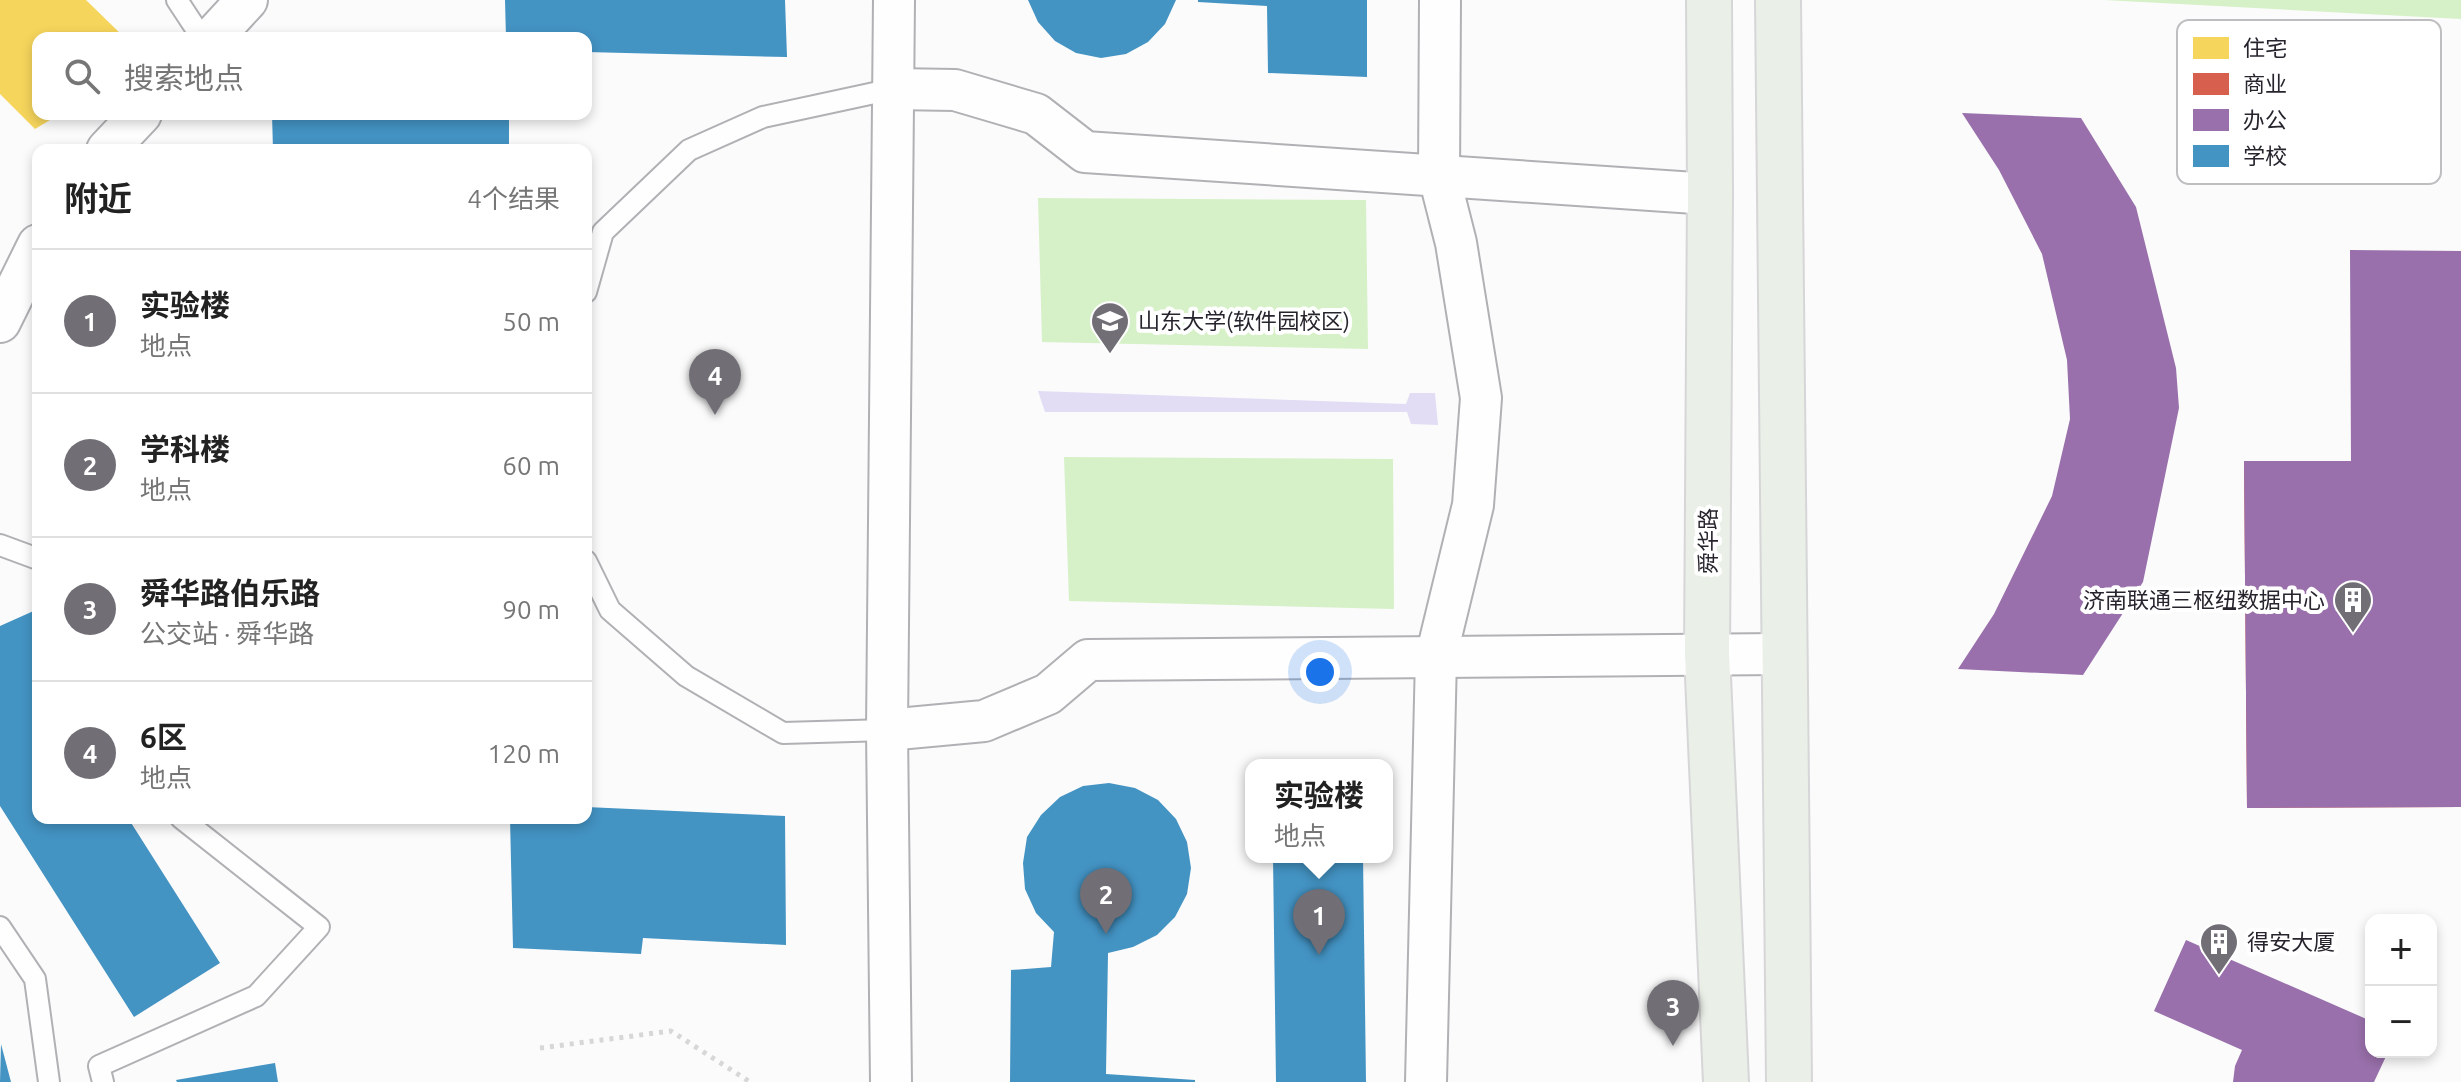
<!DOCTYPE html>
<html lang="zh">
<head>
<meta charset="utf-8">
<style>
  :root { --surface:#fff; --page:#f2f2f2; --text:#222; --muted:#767676; --line:#e0e0e0; --accent:#716f75 }
  body { margin:0; font-family:Ubuntu,"Noto Sans SC",sans-serif; background:var(--page); color:var(--text) }
  .controls { position:absolute; right:24px; bottom:24px; display:grid; overflow:hidden; border-radius:16px; box-shadow:0 4px 12px #0003 }
  .controls button { width:72px; height:72px; display:grid; place-items:center; padding:0; border:0; border-bottom:2px solid var(--line); background:var(--surface); color:var(--text); font:40px sans-serif }
  .you { position:absolute; left:1320px; top:672px; width:28px; height:28px; margin:-20px; border:6px solid #fff; border-radius:50%; background:#1a73e8; box-shadow:0 0 0 12px #1a73e833 }
  .badge { display:grid; place-items:center; width:52px; height:52px; border-radius:50%; background:var(--accent); color:#fff; font-size:26px; font-weight:700 }
  .pin { position:absolute; translate:-50% -66px; filter:drop-shadow(0 2px 4px #0008) }
  .pin::after { content:''; position:absolute; top:42px; width:28px; height:24px; background:inherit; clip-path:polygon(0 0,100% 0,50% 100%) }
  .popup { position:absolute; left:1245px; top:759px; width:148px; height:104px; box-sizing:border-box; display:grid; place-content:center; border-radius:16px; background:var(--surface); filter:drop-shadow(0 2px 6px #0005); font-size:26px; white-space:nowrap; color:var(--muted) }
  .popup b { font-size:30px; color:var(--text) }
  .popup::after { content:''; position:absolute; left:50%; top:100%; margin-left:-16px; border:16px solid transparent; border-top-color:var(--surface) }
  .list { margin:0; padding:0; list-style:none }
  h2 { display:flex; justify-content:space-between; align-items:center; height:104px; margin:0; padding:0 32px; font-size:34px }
  h2 small { font-size:26px; font-weight:400; color:var(--muted) }
  .list li { display:grid; grid-template-columns:52px 1fr auto; gap:24px; align-items:center; box-sizing:border-box; height:144px; padding:0 32px; border-top:2px solid var(--line) }
  .list b { display:block; font-size:30px; white-space:nowrap }
  .list p { margin:0; font-size:26px; white-space:nowrap; color:var(--muted) }
  .list em { font-size:26px; font-style:normal; color:var(--muted) }
  .icon { flex:none; width:44px; height:44px; fill:none; stroke:currentColor; stroke-width:2; stroke-linecap:round; stroke-linejoin:round }
  .map { position:relative; flex:none; width:2461px; height:1082px; overflow:hidden }
  .search { position:absolute; background:var(--surface); box-shadow:0 4px 12px #0003; left:32px; top:32px; width:560px; height:88px; display:flex; align-items:center; gap:20px; box-sizing:border-box; padding:0 28px; border-radius:16px; color:var(--muted); font-size:30px }
  .panel { position:absolute; background:var(--surface); box-shadow:0 4px 12px #0003; left:32px; top:144px; width:560px; height:680px; border-radius:16px }
  .map>svg:first-child { display:block }
  .green { fill:#d6f1c7 }
  .water { fill:#e2dcf4 }
  .homes { fill:#f6d55c }
  .shops { fill:#d6604d }
  .offices { fill:#9970ab }
  .schools { fill:#4393c3 }
  .lines { fill:none; stroke-linecap:round; stroke-linejoin:round }
  .lane-casing { stroke:#b1b0b4; stroke-width:24 }
  .street-casing { stroke:#b1b0b4; stroke-width:44 }
  .primary-casing { stroke:#d6d6d8; stroke-width:48 }
  .path { stroke:#d7d7d7; stroke-width:5; stroke-dasharray:4 6; stroke-linecap:butt }
  .lane { stroke:#fefefe; stroke-width:20 }
  .street { stroke:#fefefe; stroke-width:40 }
  .primary { stroke:#eaefe7; stroke-width:44 }
  .labels { text-anchor:middle; stroke-width:8; stroke-linejoin:round; paint-order:stroke }
  .poi-label { font-size:22px; fill:#27242d; stroke:#fff; text-anchor:start }
  .street-label { font-size:22px; fill:#27242d; stroke:#fff }
  .key { fill:#fff; stroke:#bebdc0; stroke-width:2 }
  .key-label { font-size:22px; fill:#27242d }
</style>
</head>
<body>
<div class="map">
<svg width="2461" height="1082" viewBox="0 0 2461 1082">
  <rect width="100%" height="100%" fill="#fbfbfb"/>
  <!-- green -->
  <g class="green">
    <path d="M2104,0H2461V19Z"/>
    <path d="M1038,198L1366,200L1368,349L1042,342Z"/>
    <path d="M1064,457L1393,459L1394,609L1069,601Z"/>
  </g>
  <!-- water -->
  <path class="water" d="M1038,391L1406,404L1410,393H1435L1438,425L1411,424L1407,412H1045Z"/>
  <!-- homes -->
  <path class="homes" d="M0,0H86L125,38H38V114H60L35,129L0,94Z"/>
  <!-- shops -->
  <path class="shops" d="M2244,461H2461V807L2247,808Z"/>
  <!-- offices -->
  <g class="offices">
    <path d="M1962,113L2081,118L2136,207L2176,368L2179,408L2143,582L2083,675L1958,669L1994,614L2052,496L2070,419L2067,360L2042,254L1999,170Z"/>
    <path d="M2350,250L2461,251V807L2247,808L2244,461H2351Z"/>
    <path d="M2186,940L2371,1021V1052H2388L2374,1082H2233L2235,1066L2242,1050L2154,1011Z"/>
  </g>
  <!-- schools -->
  <g class="schools">
    <path d="M505,0H785L787,57L586,52V38H506Z"/>
    <path d="M1028,0H1176L1165,24L1148,42L1126,54L1101,58L1076,53L1055,41L1038,22Z"/>
    <path d="M1198,0H1367V77L1268,73L1267,6L1198,2Z"/>
    <path d="M272,114H509V150H273Z"/>
    <path d="M38,609V818H128L220,963L134,1017L0,806V626Z"/>
    <path d="M1109,783L1135,788L1158,800L1176,819L1187,842L1191,868L1187,894L1175,917L1157,935L1133,947L1108,953L1106,1074L1195,1080V1082H1010L1011,970L1051,967L1054,932L1036,913L1025,889L1023,863L1027,837L1041,815L1060,797L1083,786Z"/>
    <path d="M586,807L785,816L786,945L643,938L641,954L513,948L510,818H586Z"/>
    <path d="M1273,857H1363L1366,1082H1276Z"/>
    <path d="M1,1044L11,1082H0Z"/>
    <path d="M275,1063L278,1082H177L176,1080Z"/>
  </g>
  <g class="lines">
    <!-- lane casing -->
    <g class="lane-casing">
      <g id="lane">
        <path d="M177,0L202,38"/>
        <path d="M586,292L603,232L689,150L763,117L893,89"/>
        <path d="M0,545L38,559"/>
        <path d="M586,561L610,610L686,676L783,733L887,730"/>
        <path d="M0,927L35,979L49,1082"/>
        <path d="M103,1082L99,1066L256,996L319,927L181,818"/>
      </g>
    </g>
    <!-- street casing -->
    <g class="street-casing">
      <g id="street">
        <path d="M212,38L247,0"/>
        <path d="M893,89L955,90L1036,114L1085,152L1710,194"/>
        <path d="M107,150L141,114"/>
        <path d="M0,322L38,245"/>
        <path d="M887,730L984,721L1048,694L1088,660L1785,654"/>
        <path d="M891,1082L887,730L894,0"/>
        <path d="M1426,1082L1436,657L1473,505L1481,398L1456,243L1439,176L1440,0"/>
      </g>
    </g>
    <!-- primary casing -->
    <g class="primary-casing">
      <g id="primary">
        <path d="M1709,0L1710,194L1707,654L1726,1082"/>
        <path d="M1778,0L1789,1082"/>
      </g>
    </g>
    <!-- path -->
    <path class="path" d="M540,1048L671,1031L750,1082"/>
    <!-- lane -->
    <use href="#lane" class="lane"/>
    <!-- street -->
    <use href="#street" class="street"/>
    <!-- primary -->
    <use href="#primary" class="primary"/>
  </g>
  <!-- icons -->
  <defs>
    <g id="university-pin" transform="scale(2)"><path d="M0 17L-7.5 6A9.5 9.5 0 1 1 7.5 6Z" fill="#716f75" stroke="#fff"/><path d="M0-5L7-2L0 1L-7-2ZM-4 1L0 2.5L4 1V4Q0 6-4 4Z" fill="#fff"/></g>
    <g id="building-pin" transform="scale(2)"><path d="M0 17L-7.5 6A9.5 9.5 0 1 1 7.5 6Z" fill="#716f75" stroke="#fff"/><path d="M-4-6H4V6H1V3H-1V6H-4ZM-2.5-4.3h1.7v1.8h-1.7ZM.8-4.3h1.7v1.8H.8ZM-2.5-1h1.7V.8h-1.7ZM.8-1h1.7V.8H.8Z" fill="#fff"/></g>
  </defs>
  <g fill-rule="evenodd">
    <use href="#university-pin" x="1110" y="321"/>
    <use href="#building-pin" x="2353" y="600"/>
    <use href="#building-pin" x="2219" y="942"/>
  </g>
  <g class="labels">
    <!-- poi labels -->
    <g class="poi-label">
      <text x="1138" y="329">山东大学(软件园校区)</text>
      <text x="2325" y="608" text-anchor="end">济南联通三枢纽数据中心</text>
      <text x="2247" y="950">得安大厦</text>
    </g>
    <!-- street labels -->
    <g class="street-label">
      <text transform="translate(1708 541) rotate(-90)" y="8">舜华路</text>
    </g>
  </g>
  <!-- legend -->
  <rect x="2177" y="20" width="264" height="164" rx="12" class="key"/>
  <rect x="2193" y="37" width="36" height="22" fill="#f6d55c"/>
  <rect x="2193" y="73" width="36" height="22" fill="#d6604d"/>
  <rect x="2193" y="109" width="36" height="22" fill="#9970ab"/>
  <rect x="2193" y="145" width="36" height="22" fill="#4393c3"/>
  <g class="key-label">
    <text x="2243" y="56">住宅</text>
    <text x="2243" y="92">商业</text>
    <text x="2243" y="128">办公</text>
    <text x="2243" y="164">学校</text>
  </g>
</svg>
<div class="controls">
<button>+</button>
<button>−</button>
</div>
<div class="you"></div>
<div class="pin badge" style="left:1319px;top:955px">1</div>
<div class="popup"><b>实验楼</b>地点</div>
<div class="pin badge" style="left:1106px;top:934px">2</div>
<div class="pin badge" style="left:1673px;top:1046px">3</div>
<div class="pin badge" style="left:715px;top:415px">4</div>
<div class="search"><svg class="icon" aria-label="search" viewBox="0 0 24 24"><circle cx="10" cy="10" r="6"/><path d="M15 15l6 6"/></svg>搜索地点</div>
<section class="panel">
<h2>附近<small>4个结果</small></h2>
<ul class="list">
<li><span class="badge">1</span><div><b>实验楼</b><p>地点</p></div><em>50 m</em></li>
<li><span class="badge">2</span><div><b>学科楼</b><p>地点</p></div><em>60 m</em></li>
<li><span class="badge">3</span><div><b>舜华路伯乐路</b><p>公交站 · 舜华路</p></div><em>90 m</em></li>
<li><span class="badge">4</span><div><b>6区</b><p>地点</p></div><em>120 m</em></li>
</ul>
</section>
</div>
</body>
</html>
